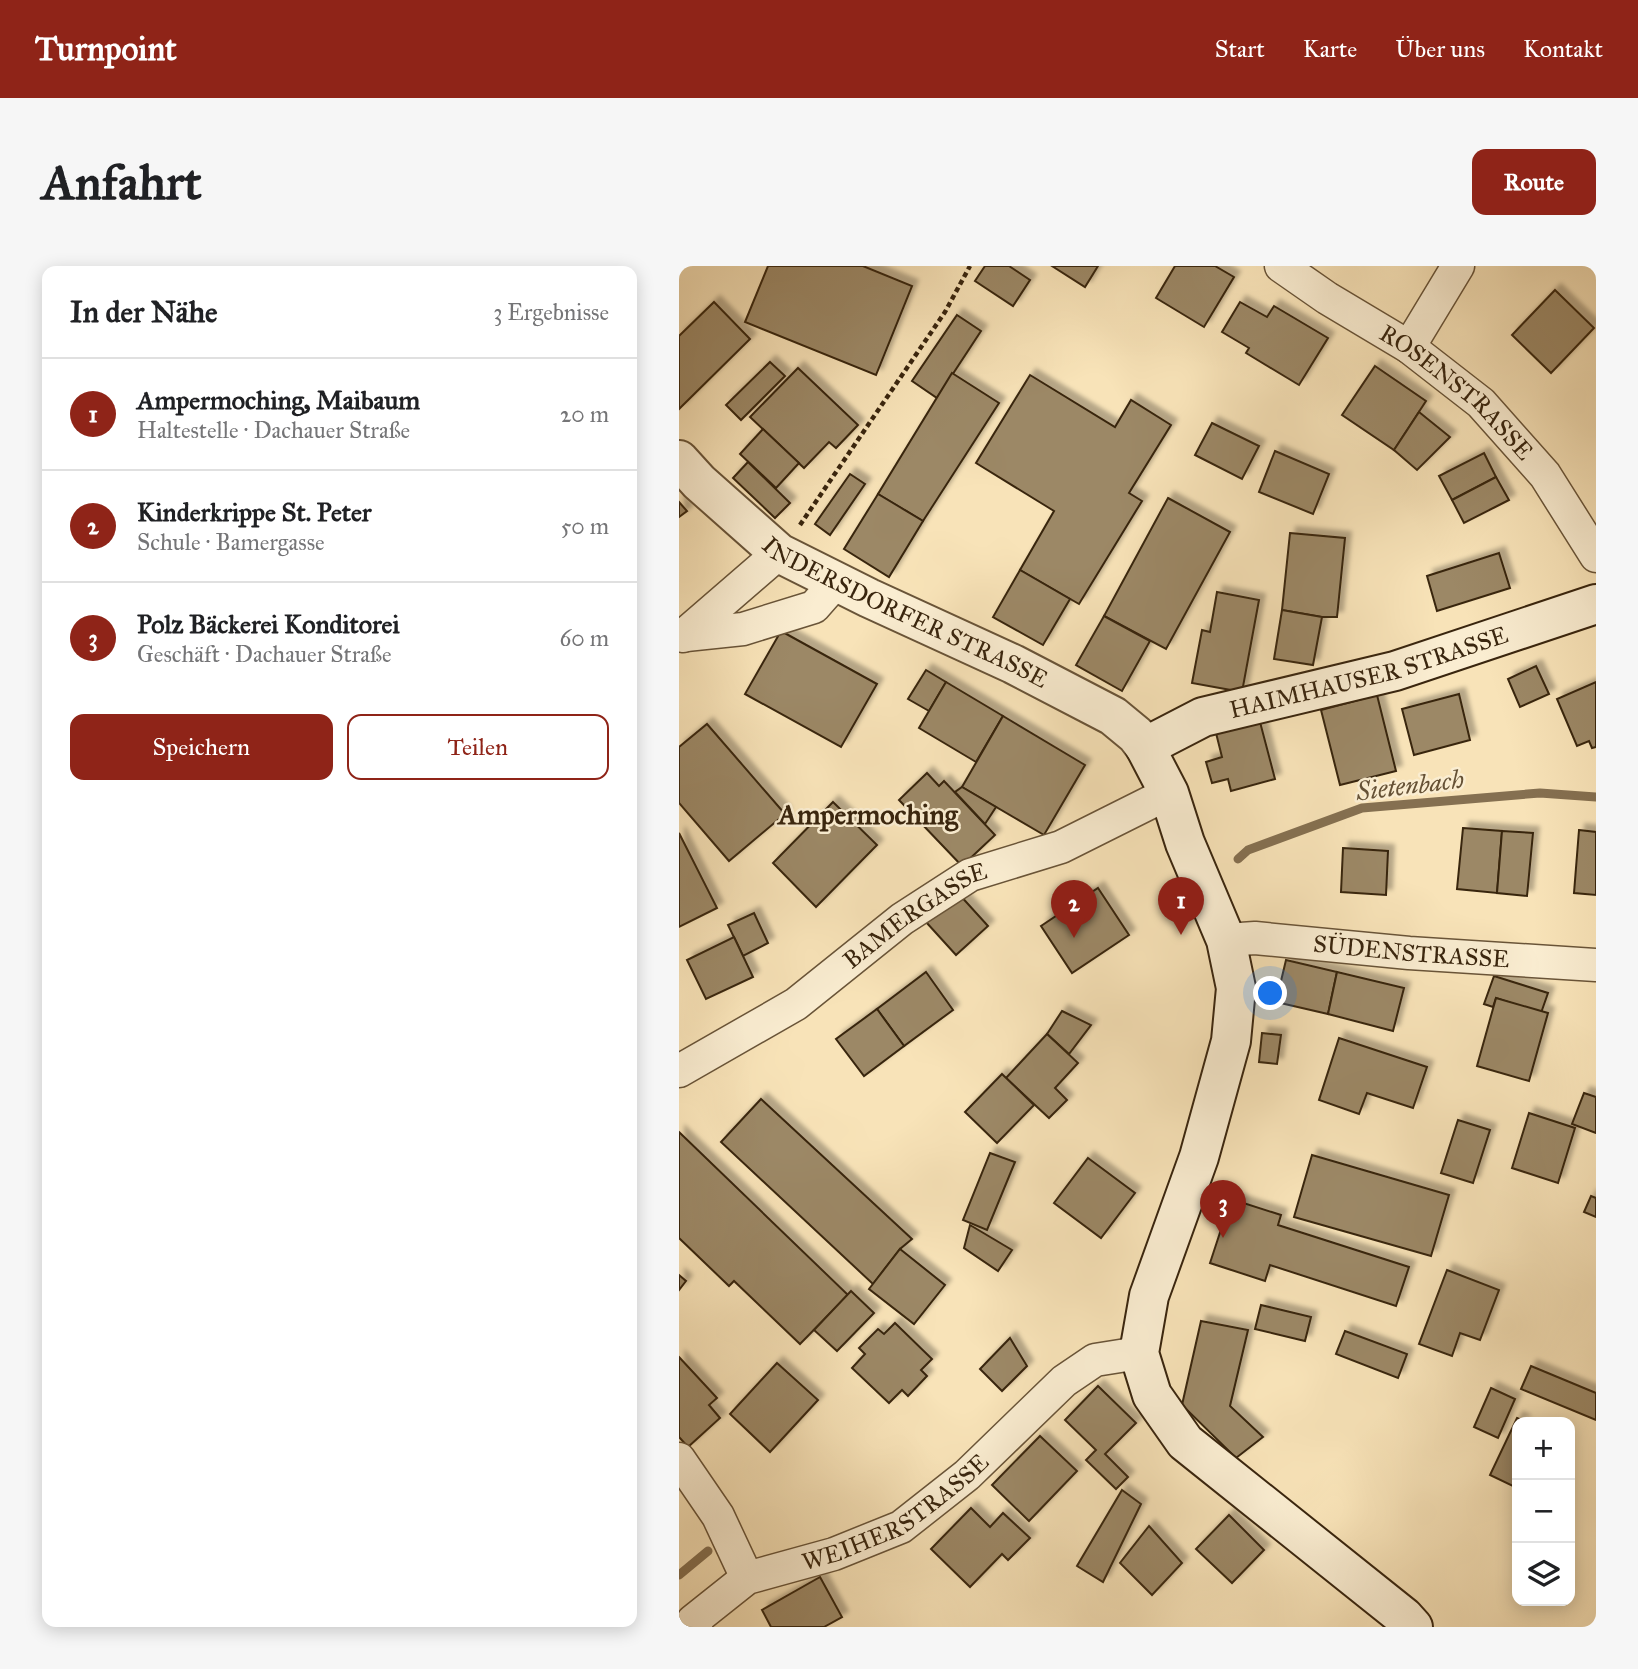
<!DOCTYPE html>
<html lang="de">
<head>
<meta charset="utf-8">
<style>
  :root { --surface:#fff; --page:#f6f6f6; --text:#202124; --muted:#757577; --line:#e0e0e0; --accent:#8f2418 }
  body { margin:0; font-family:"IM FELL Great Primer",serif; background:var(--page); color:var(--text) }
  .controls { position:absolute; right:21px; bottom:21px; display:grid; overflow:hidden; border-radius:14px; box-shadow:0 4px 18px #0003 }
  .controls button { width:63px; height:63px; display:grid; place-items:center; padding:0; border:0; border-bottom:2px solid var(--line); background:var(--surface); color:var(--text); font:35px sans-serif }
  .you { position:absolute; left:592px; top:728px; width:24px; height:24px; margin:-18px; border:5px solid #fff; border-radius:50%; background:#1a73e8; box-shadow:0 0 0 10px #1a73e833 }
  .badge { display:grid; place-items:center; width:46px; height:46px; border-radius:50%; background:var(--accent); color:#fff; font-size:23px; font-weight:700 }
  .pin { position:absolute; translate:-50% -58px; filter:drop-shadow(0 2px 4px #0008) }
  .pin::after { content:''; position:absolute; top:37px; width:24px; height:21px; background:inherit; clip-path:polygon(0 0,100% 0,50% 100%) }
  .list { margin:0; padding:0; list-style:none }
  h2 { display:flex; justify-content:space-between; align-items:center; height:91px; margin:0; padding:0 28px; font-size:30px }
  h2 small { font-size:23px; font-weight:400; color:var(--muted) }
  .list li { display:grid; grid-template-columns:46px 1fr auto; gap:21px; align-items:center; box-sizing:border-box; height:112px; padding:0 28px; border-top:2px solid var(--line) }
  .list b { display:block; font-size:26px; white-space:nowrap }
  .list p { margin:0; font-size:23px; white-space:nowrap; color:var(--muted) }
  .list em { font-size:23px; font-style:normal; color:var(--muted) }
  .actions { display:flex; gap:14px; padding:21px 28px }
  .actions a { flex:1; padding:16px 0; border:2px solid var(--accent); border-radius:14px; text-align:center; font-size:24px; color:var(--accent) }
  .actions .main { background:var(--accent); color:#fff }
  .icon { flex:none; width:38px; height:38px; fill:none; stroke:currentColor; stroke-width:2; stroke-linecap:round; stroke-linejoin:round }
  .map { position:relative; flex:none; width:917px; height:1361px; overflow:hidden; border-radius:14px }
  header { display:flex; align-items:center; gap:42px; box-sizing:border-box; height:98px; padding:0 35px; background:var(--accent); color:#fff }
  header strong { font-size:33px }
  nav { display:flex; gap:38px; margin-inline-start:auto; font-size:24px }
  .intro { display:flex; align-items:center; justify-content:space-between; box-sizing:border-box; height:168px; padding:0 42px }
  h1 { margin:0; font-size:49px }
  .button { padding:18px 32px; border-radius:14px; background:var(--accent); color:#fff; font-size:24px; font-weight:700 }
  main { display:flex; gap:42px; padding:0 42px }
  aside { flex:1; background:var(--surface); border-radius:14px; box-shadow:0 4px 18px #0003 }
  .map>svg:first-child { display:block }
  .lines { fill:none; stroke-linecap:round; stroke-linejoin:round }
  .stream { stroke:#857051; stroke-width:9 }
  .building { fill:#9c8866; stroke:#39250e; stroke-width:2; filter:url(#shadow) }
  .minor-casing { stroke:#695438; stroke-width:35 }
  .tertiary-casing { stroke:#695438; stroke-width:42 }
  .secondary-casing { stroke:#39250e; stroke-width:42 }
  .path { stroke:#39250e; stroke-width:4.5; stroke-dasharray:5 3.5; stroke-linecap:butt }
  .minor { stroke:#faedd1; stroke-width:32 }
  .tertiary { stroke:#faedd1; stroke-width:38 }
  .secondary { stroke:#faedd1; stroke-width:38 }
  .labels { text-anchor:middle; stroke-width:5; stroke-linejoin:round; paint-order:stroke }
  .street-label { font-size:24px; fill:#39250e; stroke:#faedd1 }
  .water-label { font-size:26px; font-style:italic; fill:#655135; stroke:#faedd1 }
  .quarter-label { font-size:28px; font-weight:bold; fill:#39250e; stroke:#faedd1 }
</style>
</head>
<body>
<header>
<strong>Turnpoint</strong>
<nav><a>Start</a><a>Karte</a><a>Über uns</a><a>Kontakt</a></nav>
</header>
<div class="intro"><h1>Anfahrt</h1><a class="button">Route</a></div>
<main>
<aside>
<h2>In der Nähe<small>3 Ergebnisse</small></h2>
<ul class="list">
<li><span class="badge">1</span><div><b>Ampermoching, Maibaum</b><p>Haltestelle · Dachauer Straße</p></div><em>20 m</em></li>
<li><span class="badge">2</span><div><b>Kinderkrippe St. Peter</b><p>Schule · Bamergasse</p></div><em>50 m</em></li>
<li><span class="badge">3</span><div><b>Polz Bäckerei Konditorei</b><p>Geschäft · Dachauer Straße</p></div><em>60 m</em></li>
</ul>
<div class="actions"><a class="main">Speichern</a><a>Teilen</a></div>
</aside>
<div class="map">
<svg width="917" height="1361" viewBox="0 0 917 1361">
  <defs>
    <filter id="shadow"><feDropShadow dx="6" dy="-6" stdDeviation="2" flood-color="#0004"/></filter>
  </defs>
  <rect width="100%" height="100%" fill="#f8e3b8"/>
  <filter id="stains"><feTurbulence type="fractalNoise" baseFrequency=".00286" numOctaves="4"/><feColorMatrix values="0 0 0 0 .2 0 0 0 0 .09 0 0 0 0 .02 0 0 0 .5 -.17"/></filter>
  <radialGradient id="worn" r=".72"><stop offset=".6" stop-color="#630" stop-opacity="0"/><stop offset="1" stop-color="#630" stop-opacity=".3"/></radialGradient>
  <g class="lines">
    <!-- stream -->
    <g class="stream">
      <path d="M559,593L569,584L683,542L861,527L917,531"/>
      <path d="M0,1309L29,1285"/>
    </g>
  </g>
  <!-- building -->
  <g class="building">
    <path d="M89,0H184L233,20L197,109L66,56Z"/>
    <path d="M306,0H330L351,14L334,40L296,15Z"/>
    <path d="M373,0H419L406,21Z"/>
    <path d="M496,0H536L555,11L525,61L477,32Z"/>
    <path d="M876,24L915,62L872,107L833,69Z"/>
    <path d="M35,36L71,73L0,143V70Z"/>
    <path d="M561,36L588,51L595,40L649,72L620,119L567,87L570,82L543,66Z"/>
    <path d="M278,49L302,65L258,132L233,115Z"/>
    <path d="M91,96L106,110L62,154L47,139Z"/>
    <path d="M696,100L747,135L715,184L663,149Z"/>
    <path d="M119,102L179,159L157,182L150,176L125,202L71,151Z"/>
    <path d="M273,107L320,137L244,255L199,228Z"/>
    <path d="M351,109L436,161L452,134L492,159L450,227L463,235L400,338L341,304L375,245L297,197Z"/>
    <path d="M740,146L771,171L738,204L715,184Z"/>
    <path d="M533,157L580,180L563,213L516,189Z"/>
    <path d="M84,163L120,197L97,222L61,188Z"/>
    <path d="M596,185L650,208L634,248L580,226Z"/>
    <path d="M805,187L817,211L773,234L760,210Z"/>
    <path d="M69,196L111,237L96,252L54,212Z"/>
    <path d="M171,208L186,218L151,269L136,258Z"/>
    <path d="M817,211L830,234L785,257L773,234Z"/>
    <path d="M199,228L244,255L210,311L165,283Z"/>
    <path d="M489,232L551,266L487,383L425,350Z"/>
    <path d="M0,236L8,245L0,251Z"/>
    <path d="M611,267L666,272L658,351H643L603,344Z"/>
    <path d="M820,287L831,322L758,345L748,310Z"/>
    <path d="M341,304L391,333L364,379L314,351Z"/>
    <path d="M538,326L580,334L563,426L513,417L523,364L531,366Z"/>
    <path d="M603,344L643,351L634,399L595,393Z"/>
    <path d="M425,350L471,375L443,425L397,399Z"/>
    <path d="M102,365L198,418L162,481L66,428Z"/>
    <path d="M857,400L870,428L841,441L829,413Z"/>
    <path d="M247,404L267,416L250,445L229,433Z"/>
    <path d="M267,416L324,450L297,496L240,462Z"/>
    <path d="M917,416V481L913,482L910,475L898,480L878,433Z"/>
    <path d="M780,428L791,474L735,489L723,443Z"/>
    <path d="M698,429L717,505L661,519L642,444Z"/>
    <path d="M324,450L406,499L365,569L283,521Z"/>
    <path d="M581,456L596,513L552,525L549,513L533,517L527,496L543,491L537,467Z"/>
    <path d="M28,458L106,548L50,595L0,537V481Z"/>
    <path d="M248,507L260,520L265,515L316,569L283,600L220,534Z"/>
    <path d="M283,521L317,541L306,558L276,526Z"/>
    <path d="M154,536L198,579L137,641L94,597Z"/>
    <path d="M784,562L823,565L818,627L778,623Z"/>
    <path d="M900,564L917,566V629L895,627Z"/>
    <path d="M823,565L854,567L848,630L818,627Z"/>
    <path d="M0,567L38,642L0,661Z"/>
    <path d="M664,582L709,585L707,629L662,626Z"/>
    <path d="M419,622L450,669L393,707L362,660Z"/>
    <path d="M279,627L309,660L277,689L247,656Z"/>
    <path d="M75,647L89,677L64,690L49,659Z"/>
    <path d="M55,671L74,711L27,733L8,694Z"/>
    <path d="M607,694L658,706L649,748L597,736Z"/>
    <path d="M247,706L274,744L225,780L198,743Z"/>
    <path d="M658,706L725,722L714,765L649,748Z"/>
    <path d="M815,710L869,727L862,747L817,732L814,741L805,738Z"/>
    <path d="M817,732L869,747L850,815L798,800Z"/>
    <path d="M198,743L225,780L185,810L157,773Z"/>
    <path d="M383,745L412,759L390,788L368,768Z"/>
    <path d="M583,767L602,769L598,798L580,796Z"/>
    <path d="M368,768L399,797L376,822L388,834L370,852L327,812Z"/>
    <path d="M660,772L748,801L734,842L688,827L680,848L640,834Z"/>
    <path d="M323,808L355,839L318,877L286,846Z"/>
    <path d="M905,827L917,831V867L893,858Z"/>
    <path d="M82,833L233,973L221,983L194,1018L42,876Z"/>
    <path d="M850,847L896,862L879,917L833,902Z"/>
    <path d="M779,854L811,864L794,917L762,907Z"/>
    <path d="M0,866L169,1029L121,1078L55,1015L50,1020L0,972Z"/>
    <path d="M311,887L336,896L308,964L284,954Z"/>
    <path d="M633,889L770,929L752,990L615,951Z"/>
    <path d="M409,892L456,927L422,972L375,937Z"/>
    <path d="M912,930L917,932V951L905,946Z"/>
    <path d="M552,933L602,949L599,959L730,1001L717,1040L591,999L586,1015L531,997Z"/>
    <path d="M291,959L333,984L319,1005L285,982Z"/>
    <path d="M221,983L266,1019L235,1058L190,1023Z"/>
    <path d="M768,1004L820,1024L801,1074L781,1067L773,1090L740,1078Z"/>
    <path d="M0,1009L7,1015L0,1024Z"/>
    <path d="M172,1025L195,1047L158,1085L135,1064Z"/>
    <path d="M582,1039L632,1051L626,1075L576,1063Z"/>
    <path d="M522,1055L569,1064L551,1140L584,1171L557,1192L503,1139Z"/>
    <path d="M216,1057L253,1093L242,1104L248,1110L229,1130L223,1124L210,1137L173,1102L186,1088L180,1082L199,1063L205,1068Z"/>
    <path d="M666,1065L728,1088L719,1112L657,1088Z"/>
    <path d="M331,1072L348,1100L323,1125L301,1103Z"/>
    <path d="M0,1091L38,1132L30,1139L41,1152L9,1181L0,1171Z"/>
    <path d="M98,1097L139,1134L91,1186L51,1148Z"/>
    <path d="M852,1100L917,1127V1154L842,1123Z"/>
    <path d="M419,1120L457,1157L426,1188L449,1211L437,1223L407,1194L417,1184L386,1154Z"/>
    <path d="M812,1122L836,1133L819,1172L795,1161Z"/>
    <path d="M838,1152L846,1156H838V1222L811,1209Z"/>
    <path d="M361,1170L398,1205L350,1255L313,1219Z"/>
    <path d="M443,1224L462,1238L424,1316L398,1300Z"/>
    <path d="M292,1242L311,1261L324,1247L351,1272L329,1294L323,1288L291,1321L252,1283Z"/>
    <path d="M550,1249L585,1284L553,1317L517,1283Z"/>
    <path d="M470,1260L503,1297L473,1329L441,1297Z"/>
    <path d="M141,1311L163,1351L145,1361H92L83,1344Z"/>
  </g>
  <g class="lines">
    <!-- minor casing -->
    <g class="minor-casing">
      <g id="minor">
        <path id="s1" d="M602,0L648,32L730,81L802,137L866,209L917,290"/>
        <path d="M730,81L779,0"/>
        <path d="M7,369L64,363L135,341L157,316"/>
        <path d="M4,370L100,287"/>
        <path id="s2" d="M547,674L576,672L730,687L917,699"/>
        <path id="s3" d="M0,805L117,738L223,653L291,609L382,581L490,527"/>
        <path d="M0,1193L39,1250L68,1312"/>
        <path id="s4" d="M17,1361L14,1355L68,1312L155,1288L222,1261L288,1209L385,1115L416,1094L460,1087"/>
      </g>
    </g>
    <!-- tertiary casing -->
    <g class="tertiary-casing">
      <g id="tertiary">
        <path id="s5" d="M0,194L20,216L100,287L190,332L334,398L434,450L457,469L466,481"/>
      </g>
    </g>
    <!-- secondary casing -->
    <g class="secondary-casing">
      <g id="secondary">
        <path id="s6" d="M734,1361L725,1351L506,1176L473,1129L460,1087L470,1030L520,891L552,775L557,722L547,674L506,577L490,527L466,481L524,451L716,405L917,338"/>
      </g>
    </g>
    <!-- path -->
    <path class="path" d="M121,259L266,46L291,0"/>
    <!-- minor -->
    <use href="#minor" class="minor"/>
    <!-- tertiary -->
    <use href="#tertiary" class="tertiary"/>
    <!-- secondary -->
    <use href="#secondary" class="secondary"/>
  </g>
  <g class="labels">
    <!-- street labels -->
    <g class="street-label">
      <text dy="8" stroke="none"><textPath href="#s1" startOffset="217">ROSENSTRASSE</textPath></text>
      <text dy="8" stroke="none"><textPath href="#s5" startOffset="276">INDERSDORFER STRASSE</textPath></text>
      <text dy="8" stroke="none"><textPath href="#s6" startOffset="1270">HAIMHAUSER STRASSE</textPath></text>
      <text dy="8" stroke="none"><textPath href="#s3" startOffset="284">BAMERGASSE</textPath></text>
      <text dy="8" stroke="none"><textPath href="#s2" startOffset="186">SÜDENSTRASSE</textPath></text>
      <text dy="8" stroke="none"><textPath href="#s4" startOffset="240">WEIHERSTRASSE</textPath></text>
    </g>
    <!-- water labels -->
    <g class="water-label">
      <text transform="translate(731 519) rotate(-7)" y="9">Sietenbach</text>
    </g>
    <!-- quarter labels -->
    <g class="quarter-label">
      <text x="189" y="558">Ampermoching</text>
    </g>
  </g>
  <rect width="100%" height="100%" filter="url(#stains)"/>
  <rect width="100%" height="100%" fill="url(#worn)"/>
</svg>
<div class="controls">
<button>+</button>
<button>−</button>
<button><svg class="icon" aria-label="layers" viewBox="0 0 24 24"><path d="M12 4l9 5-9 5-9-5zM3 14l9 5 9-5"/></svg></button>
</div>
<div class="you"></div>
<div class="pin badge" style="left:502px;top:669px">1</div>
<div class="pin badge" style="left:395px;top:672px">2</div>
<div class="pin badge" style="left:544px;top:972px">3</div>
</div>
</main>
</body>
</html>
